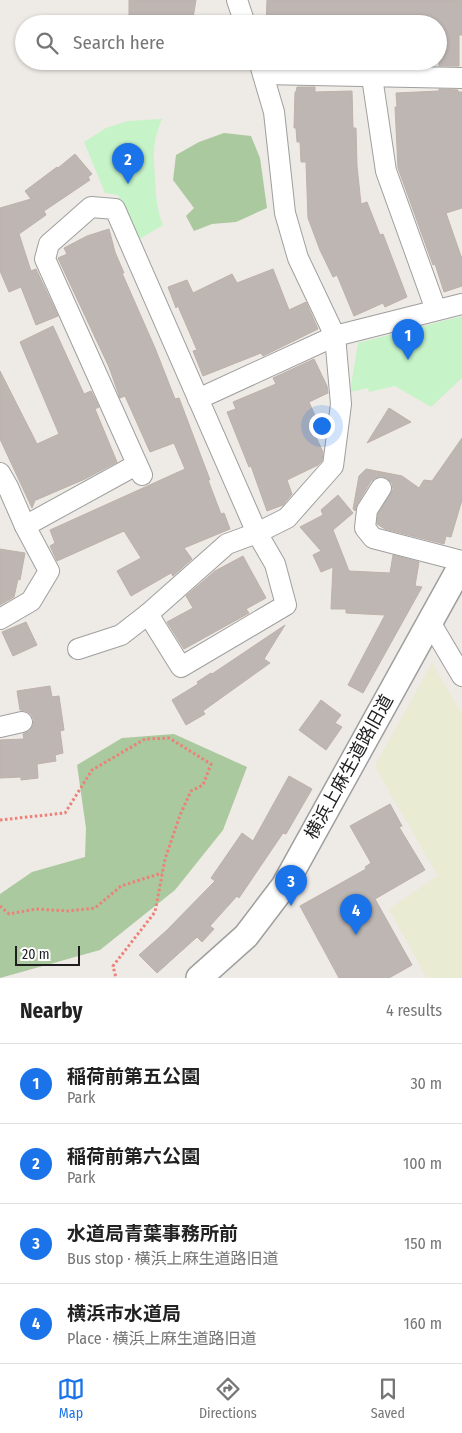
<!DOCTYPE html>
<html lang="en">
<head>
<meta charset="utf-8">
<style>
  :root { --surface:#fff; --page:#f6f6f6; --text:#222; --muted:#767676; --line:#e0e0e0; --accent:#1a73e8 }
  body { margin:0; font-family:"Fira Sans Condensed","Noto Sans JP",sans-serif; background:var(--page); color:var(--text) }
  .scale { position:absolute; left:15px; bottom:12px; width:65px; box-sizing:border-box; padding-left:5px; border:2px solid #1e1e1e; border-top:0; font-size:14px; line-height:18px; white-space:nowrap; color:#1e1e1e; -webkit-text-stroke:4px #fff; paint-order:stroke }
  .you { position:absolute; left:321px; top:425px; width:18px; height:18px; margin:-12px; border:4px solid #fff; border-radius:50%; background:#1a73e8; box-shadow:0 0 0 8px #1a73e833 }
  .badge { display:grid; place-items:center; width:32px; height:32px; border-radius:50%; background:var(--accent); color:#fff; font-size:16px; font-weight:700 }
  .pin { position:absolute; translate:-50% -41px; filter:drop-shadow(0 1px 2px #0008) }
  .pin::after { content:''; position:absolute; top:26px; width:18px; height:15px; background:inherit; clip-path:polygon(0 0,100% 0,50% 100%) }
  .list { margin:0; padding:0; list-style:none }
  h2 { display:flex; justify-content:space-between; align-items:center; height:65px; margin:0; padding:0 20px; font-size:21px }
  h2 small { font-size:16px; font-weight:400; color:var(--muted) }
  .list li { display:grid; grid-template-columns:32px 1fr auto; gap:15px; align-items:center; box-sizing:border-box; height:80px; padding:0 20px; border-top:1px solid var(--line) }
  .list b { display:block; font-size:19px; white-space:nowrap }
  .list p { margin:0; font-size:16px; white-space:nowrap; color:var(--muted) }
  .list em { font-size:16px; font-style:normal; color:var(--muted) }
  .icon { flex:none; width:28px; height:28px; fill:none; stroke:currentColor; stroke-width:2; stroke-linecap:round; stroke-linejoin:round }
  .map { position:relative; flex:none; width:462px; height:978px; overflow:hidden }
  .search { position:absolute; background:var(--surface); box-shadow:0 1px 4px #0004; left:15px; right:15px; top:15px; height:55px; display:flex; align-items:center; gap:12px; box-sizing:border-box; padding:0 18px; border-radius:28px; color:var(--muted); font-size:19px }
  .sheet { height:385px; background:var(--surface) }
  nav { display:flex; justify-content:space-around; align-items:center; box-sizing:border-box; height:70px; border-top:1px solid var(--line); background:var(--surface); font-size:14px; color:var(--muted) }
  nav a { display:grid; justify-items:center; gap:2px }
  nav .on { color:var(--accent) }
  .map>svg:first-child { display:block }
  .farmland { fill:#e9ebd2 }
  .forest { fill:#abc99e }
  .park { fill:#c6f4c8 }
  .building { fill:#beb6b2; stroke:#beb1a9 }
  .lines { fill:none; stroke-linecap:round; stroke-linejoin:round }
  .minor-casing { stroke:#9f9f9f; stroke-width:22 }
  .tertiary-casing { stroke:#9f9f9f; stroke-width:28 }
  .path { stroke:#eb8178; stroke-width:3; stroke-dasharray:2.5 2.5; stroke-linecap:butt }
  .minor { stroke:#fff; stroke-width:20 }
  .tertiary { stroke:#fff; stroke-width:25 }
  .labels { text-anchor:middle; stroke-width:4; stroke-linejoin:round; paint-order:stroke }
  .street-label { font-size:18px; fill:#1e1e1e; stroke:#fff }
</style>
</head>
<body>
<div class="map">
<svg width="462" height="978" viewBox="0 0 462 978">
  <rect width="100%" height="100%" fill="#eeeae5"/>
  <!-- farmland -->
  <path class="farmland" d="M432,663L462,714V978H427L389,909L438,876L375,766Z"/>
  <!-- forest -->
  <g class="forest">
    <path d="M224,133L251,136L260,158L267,208L236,222L212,224L194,231L186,216L194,208L173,180L176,155L199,142Z"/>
    <path d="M174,734L247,767L223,830L175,890L100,950L0,978V894L32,872L85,857L86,828L77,765L122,738Z"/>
  </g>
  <!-- park -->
  <g class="park">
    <path d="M162,119C153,141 153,153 155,176C156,194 156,208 163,225L138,240L132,229L118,195L105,193L84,142L106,128L128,121Z"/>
    <path d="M462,316V378L431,407L395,386L369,392L368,388L350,392L358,343Z"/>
  </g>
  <!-- building -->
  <g class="building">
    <path d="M129,0H196L192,24H129Z"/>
    <path d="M267,0H462V35H459V66H439V24H266Z"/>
    <path d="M297,87H315V92L352,91L353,128H356L357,166L361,204L367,202L380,235L383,234L407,297L385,307L383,303L354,316L337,275L333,277L320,250L308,218L306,162H301L300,142H297L296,128H294L295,92H296Z"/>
    <path d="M439,89L458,90V92H462V208L446,213L462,259V286L444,292L435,264L433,265L398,168L395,107H397L396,93L439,91Z"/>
    <path d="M75,154L92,174L88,177L90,180L44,211L46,215L19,234L31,271L36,269L58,316L36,325L21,287L9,292L0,271V208L31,199L25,191L57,167L58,168Z"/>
    <path d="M109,229L115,252L124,273H122L155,348L175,399L179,398L210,480H208L221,514L224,513L230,529L184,548L192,559L173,576L171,573L131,596L117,571L141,558L124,531L57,561L50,546L55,543L50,530L185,469L174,443L150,452L125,396L120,398L109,367L58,258L67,254L64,248L87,236Z"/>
    <path d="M273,269L289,310L306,302L318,329L263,356L261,353L203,376L193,351L197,350L178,306L176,308L168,287L187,280L193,293L232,274L237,283Z"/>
    <path d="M53,326L84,394L91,391L99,407L95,409L117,462L85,479L36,500V498L32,508L0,439V371L37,444L59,434L20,342Z"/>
    <path d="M314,359L327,386L328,393L309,402L323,434L316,437L323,452L322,461L318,465L287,480L292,494L283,505L267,511L251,466L249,467L227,412L236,409L233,402L276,384L273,378Z"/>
    <path d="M389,408L411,422L367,443Z"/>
    <path d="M462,438V500L451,537L446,536L444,544L385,529L377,524L378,514L393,489L392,483L387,478L381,476L375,478L371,481L357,504L355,511L353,509L359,476L366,469L402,476L419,488L424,480L432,481Z"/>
    <path d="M338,495L353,513L333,530L349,571L390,573L393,555L419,562L415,586L422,587L363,693L348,685L385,615L346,613V609H331L333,567L321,572L313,555L321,551L300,527L323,515L321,510Z"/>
    <path d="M0,549L25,553L20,580L18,579L14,597L0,605Z"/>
    <path d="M243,556L266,598L246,609L249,613L184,649L167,622L193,608L186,596L215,571Z"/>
    <path d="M26,622L37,645L13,656L2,632Z"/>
    <path d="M285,625L264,659L270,663L203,711L205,714L186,725L172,700L198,684L197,682L211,673L212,674Z"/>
    <path d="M50,686L52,697L59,696L64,730L60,731L63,753L55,755L56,761L37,764L38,778L21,780V777L0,778V740L24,739L23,734L30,731L33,725L34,720L31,714L26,711L20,710L17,691Z"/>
    <path d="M321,700L341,715L335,723L342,727L326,750L299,730Z"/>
    <path d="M289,776L312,789L286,834L283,833L239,898L237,896L210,926L214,929L202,942L197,937L157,973L139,955L166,931L215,881L211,878L242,833L253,841Z"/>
    <path d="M390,804L402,826L399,827L425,870L375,899L412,965L389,978H339L300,906L366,869L365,867L371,863L350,826Z"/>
  </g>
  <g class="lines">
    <!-- minor casing -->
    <g class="minor-casing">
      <g id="minor">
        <path d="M237,0L245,24"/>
        <path d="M263,74L462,78"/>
        <path d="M372,77L386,171L436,310"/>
        <path d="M198,399L335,336L462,304"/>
        <path d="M0,473L8,487L25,526L49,571L31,601L0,619"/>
        <path d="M142,475L45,259L49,244L91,207L115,209L257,533L275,564L286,605L181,667L148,614L227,544L257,533L287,518L333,466L341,404L335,336L298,258L285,213L274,112L259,61"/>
        <path d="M381,488L367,510L365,528L373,538L462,561"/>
        <path d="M25,526L136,465"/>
        <path d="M430,622L462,676"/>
        <path d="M78,649L121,635L148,614"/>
        <path d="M0,727L22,722"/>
      </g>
    </g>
    <!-- tertiary casing -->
    <g class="tertiary-casing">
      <path id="tertiary" d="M199,978L246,936L284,886L462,564"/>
    </g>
    <!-- path -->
    <g class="path">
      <path d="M0,820L65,813L92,770L145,739L169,738L211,764L203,785L191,791L180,815L165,859L155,912L113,966L116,978"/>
      <path d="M0,906L9,914L36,909L68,911L95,908L121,886L162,873"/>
    </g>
    <!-- minor -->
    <use href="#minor" class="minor"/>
    <!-- tertiary -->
    <use href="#tertiary" class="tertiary"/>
  </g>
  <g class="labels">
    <!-- street labels -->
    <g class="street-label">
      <text transform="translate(349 767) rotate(-61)" y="6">横浜上麻生道路旧道</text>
    </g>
  </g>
</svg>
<div class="scale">20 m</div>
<div class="you"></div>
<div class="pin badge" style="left:408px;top:360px">1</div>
<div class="pin badge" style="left:128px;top:184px">2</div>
<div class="pin badge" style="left:291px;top:906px">3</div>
<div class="pin badge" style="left:356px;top:935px">4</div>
<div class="search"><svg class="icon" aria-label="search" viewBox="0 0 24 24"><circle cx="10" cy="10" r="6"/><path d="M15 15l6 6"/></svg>Search here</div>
</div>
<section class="sheet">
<h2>Nearby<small>4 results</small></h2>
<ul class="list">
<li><span class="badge">1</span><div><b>稲荷前第五公園</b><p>Park</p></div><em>30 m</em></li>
<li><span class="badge">2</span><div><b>稲荷前第六公園</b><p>Park</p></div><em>100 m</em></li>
<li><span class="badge">3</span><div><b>水道局青葉事務所前</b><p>Bus stop · 横浜上麻生道路旧道</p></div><em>150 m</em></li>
<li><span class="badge">4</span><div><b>横浜市水道局</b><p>Place · 横浜上麻生道路旧道</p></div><em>160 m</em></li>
</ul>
</section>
<nav>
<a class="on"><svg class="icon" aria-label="map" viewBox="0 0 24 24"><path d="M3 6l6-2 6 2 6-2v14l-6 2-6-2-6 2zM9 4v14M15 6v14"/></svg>Map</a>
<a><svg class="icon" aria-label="directions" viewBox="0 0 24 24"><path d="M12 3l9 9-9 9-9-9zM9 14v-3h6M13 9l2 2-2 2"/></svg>Directions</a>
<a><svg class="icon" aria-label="saved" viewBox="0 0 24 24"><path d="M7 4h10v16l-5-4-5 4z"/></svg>Saved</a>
</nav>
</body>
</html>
